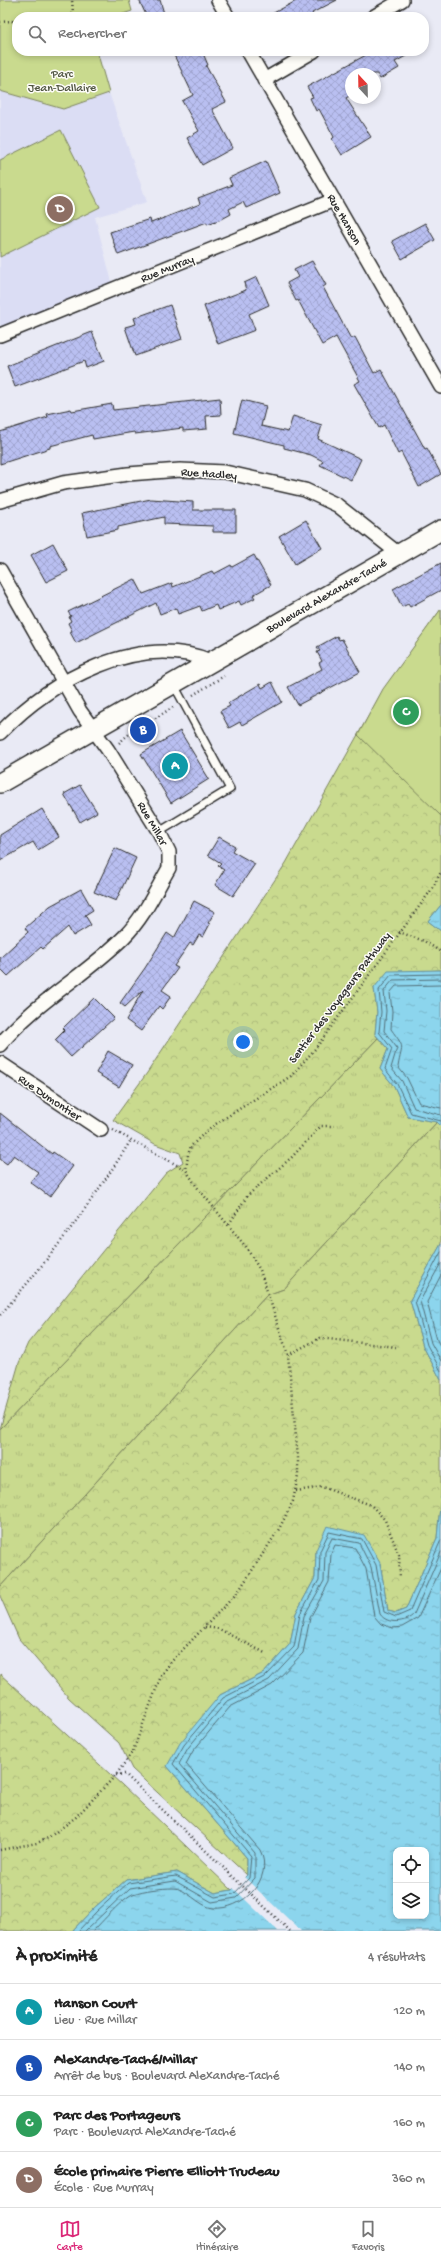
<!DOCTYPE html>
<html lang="fr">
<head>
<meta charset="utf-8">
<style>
  :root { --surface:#fff; --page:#f2f2f2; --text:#222; --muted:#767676; --line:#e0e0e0; --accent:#db2777 }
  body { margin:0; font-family:"Gochi Hand",sans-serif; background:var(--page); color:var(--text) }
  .controls { position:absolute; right:12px; bottom:12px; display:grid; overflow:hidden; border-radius:8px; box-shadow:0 2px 6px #0003 }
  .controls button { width:36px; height:36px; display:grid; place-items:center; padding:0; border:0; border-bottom:1px solid var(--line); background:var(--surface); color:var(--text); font:20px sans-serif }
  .compass { position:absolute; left:345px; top:68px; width:36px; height:36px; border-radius:50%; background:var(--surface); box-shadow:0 2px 6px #0003; rotate:338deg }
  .you { position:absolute; left:243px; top:1042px; width:14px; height:14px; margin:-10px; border:3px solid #fff; border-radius:50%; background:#1a73e8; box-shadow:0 0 0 6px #1a73e833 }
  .badge { display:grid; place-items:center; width:26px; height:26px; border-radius:50%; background:var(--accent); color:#fff; font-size:13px; font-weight:700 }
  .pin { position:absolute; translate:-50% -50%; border:2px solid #fff; box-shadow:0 1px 4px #0006 }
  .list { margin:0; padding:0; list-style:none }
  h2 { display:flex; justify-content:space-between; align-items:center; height:52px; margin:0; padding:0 16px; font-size:17px }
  h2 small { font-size:13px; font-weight:400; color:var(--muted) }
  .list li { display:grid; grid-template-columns:26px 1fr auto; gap:12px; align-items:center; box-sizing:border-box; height:56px; padding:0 16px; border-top:1px solid var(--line) }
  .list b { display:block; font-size:15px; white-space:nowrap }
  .list p { margin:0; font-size:13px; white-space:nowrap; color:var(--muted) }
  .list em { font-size:13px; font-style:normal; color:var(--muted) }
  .icon { flex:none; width:22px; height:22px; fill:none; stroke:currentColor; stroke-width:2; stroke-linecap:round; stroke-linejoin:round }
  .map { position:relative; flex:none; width:441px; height:1931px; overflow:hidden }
  .search { position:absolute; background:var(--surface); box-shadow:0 2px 6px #0003; left:12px; right:12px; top:12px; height:44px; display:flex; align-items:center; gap:10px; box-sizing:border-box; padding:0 14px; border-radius:16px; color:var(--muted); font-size:15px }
  .sheet { height:276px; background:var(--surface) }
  nav { display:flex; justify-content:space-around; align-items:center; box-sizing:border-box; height:56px; border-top:1px solid var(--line); background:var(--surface); font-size:11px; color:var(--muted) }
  nav a { display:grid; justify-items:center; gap:2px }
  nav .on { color:var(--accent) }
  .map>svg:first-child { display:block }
  .built { fill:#dbddf4 }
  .grass { fill:url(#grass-tufts); stroke:#7a825c }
  .forest { fill:url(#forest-crowns); stroke:#7a825c }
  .green { fill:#c9da8e; stroke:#7a825c }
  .water { fill:url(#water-ripples); stroke:#65919f; fill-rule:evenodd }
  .pier { fill:#e9eaf5 }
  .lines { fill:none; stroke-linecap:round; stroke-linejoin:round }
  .shore { stroke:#526f79; stroke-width:1 }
  .building { fill:url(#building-cross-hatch); stroke:#2b2b2b }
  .lane-casing { stroke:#2b2b2b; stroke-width:10 }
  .street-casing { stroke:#2b2b2b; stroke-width:16 }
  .secondary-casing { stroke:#2b2b2b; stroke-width:22 }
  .path { stroke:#2b2b2b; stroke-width:2.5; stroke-dasharray:1 3; stroke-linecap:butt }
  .lane { stroke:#fdfcf7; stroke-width:7 }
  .street { stroke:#fdfcf7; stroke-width:13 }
  .secondary { stroke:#fdfcf7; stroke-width:19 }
  .labels { text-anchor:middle; stroke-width:3; stroke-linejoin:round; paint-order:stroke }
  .park-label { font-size:12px; fill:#525744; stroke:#fdfcf7 }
  .street-label { font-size:12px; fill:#2b2b2b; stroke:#fdfcf7 }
</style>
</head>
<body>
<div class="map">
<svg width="441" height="1931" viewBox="0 0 441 1931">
  <defs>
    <pattern id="grass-tufts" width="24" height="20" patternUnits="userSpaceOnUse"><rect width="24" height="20" fill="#c9da8e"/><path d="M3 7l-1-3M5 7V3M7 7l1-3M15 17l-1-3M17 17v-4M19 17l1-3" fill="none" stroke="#adbb7b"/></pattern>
    <pattern id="forest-crowns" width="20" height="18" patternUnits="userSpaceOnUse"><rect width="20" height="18" fill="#c9da8e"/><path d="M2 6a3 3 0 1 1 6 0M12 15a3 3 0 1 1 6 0" fill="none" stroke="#adbb7b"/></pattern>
    <pattern id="water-ripples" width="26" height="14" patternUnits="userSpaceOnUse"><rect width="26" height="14" fill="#8cd5ed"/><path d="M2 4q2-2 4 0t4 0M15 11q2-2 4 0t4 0" fill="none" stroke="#79b7cb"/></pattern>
    <pattern id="building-cross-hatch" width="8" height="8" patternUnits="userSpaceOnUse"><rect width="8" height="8" fill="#b9bff1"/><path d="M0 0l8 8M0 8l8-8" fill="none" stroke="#9fa4cf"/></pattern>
  </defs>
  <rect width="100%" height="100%" fill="#e9eaf5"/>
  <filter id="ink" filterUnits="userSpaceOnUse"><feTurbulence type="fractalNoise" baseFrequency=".025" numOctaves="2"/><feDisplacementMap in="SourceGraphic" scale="8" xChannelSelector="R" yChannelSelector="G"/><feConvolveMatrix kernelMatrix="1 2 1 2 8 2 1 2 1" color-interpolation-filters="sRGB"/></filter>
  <g filter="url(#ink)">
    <!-- built -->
    <path class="built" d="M0,91L63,109L109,93L147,202L95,217L114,290L0,335Z"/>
    <!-- grass -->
    <path class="grass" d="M378,1038L388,1049L380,1069L394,1086L408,1117L437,1122L284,1289L267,1295L0,1587V1429Z"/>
    <!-- forest -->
    <g class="forest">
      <path d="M441,609V905L428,921L441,931V970L423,971L374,988L377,1012L375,1034L378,1038L0,1429L19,1363L28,1343L166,1173L183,1162L180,1153L155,1144L113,1120L147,1073L286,863L383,690Z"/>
      <path d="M437,1122L441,1126V1244L410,1300L423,1346L441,1380V1496L437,1538L406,1609L396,1613L388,1611L380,1563L316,1550L315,1578L296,1613L290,1644L264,1673L220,1695L167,1766L247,1858V1875L132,1769L119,1743L69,1698L19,1639L0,1596V1587L267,1295L284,1289Z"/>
      <path d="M0,1674L122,1785L232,1890L215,1893L177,1872L126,1880L94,1908L72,1931H0Z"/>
    </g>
    <!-- green -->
    <g class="green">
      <path d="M0,0H129L132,11L114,17H17V51H97L109,93L63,109L0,91Z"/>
      <path d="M61,130L100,207L0,257V160Z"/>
      <path d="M441,609V816L358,735L383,689Z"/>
    </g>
    <!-- water -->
    <g class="water">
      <path d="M441,905V931L428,921Z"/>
      <path d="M441,970V1126L437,1122L408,1117L394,1086L380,1069L388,1049L375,1034L377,1012L374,988L388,971Z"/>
      <path d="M441,1244V1380L423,1346L410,1300Z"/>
      <path d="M441,1496V1931H72L94,1908L126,1880L177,1872L215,1893L232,1890L247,1875V1858L167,1766L180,1743L220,1695L264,1673L290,1644L296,1613L315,1578L316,1550L327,1526L364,1535L380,1563L388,1611L396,1613L406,1609L437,1538ZM396,1850H426V1916H396Z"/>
    </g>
    <!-- pier -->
    <path class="pier" d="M243,1876L301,1931H278L232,1887Z"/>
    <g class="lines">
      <!-- shore -->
      <g class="shore">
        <path d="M441,974L391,975L379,990L381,1012L379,1032L392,1049L385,1069L397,1084L411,1113L441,1121"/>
        <path d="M441,979L393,980L384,991L386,1011L384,1031L397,1048L391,1068L402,1081L414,1108L441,1115"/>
        <path d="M441,985L396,986L390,993L392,1011L391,1029C406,1050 402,1043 398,1067L407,1078L419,1103L441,1108"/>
        <path d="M441,1252L415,1301L427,1345L441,1371"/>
        <path d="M441,1263L420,1301L431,1343L441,1361"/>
        <path d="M441,1275L427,1302L437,1340L441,1348"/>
        <path d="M78,1931L97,1911L128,1883L176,1876L215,1897L234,1894L249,1878L251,1856L173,1764L184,1745L223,1698L266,1676L294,1647L300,1614L319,1580L320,1551L329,1532L362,1539L376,1565L384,1612L396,1617L410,1611L441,1540"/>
        <path d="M85,1931L130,1888L175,1881L212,1902L236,1898L255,1878V1853L179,1764L188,1748L226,1702L269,1680L298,1649L304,1616L324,1581L325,1552L332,1538L359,1543L371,1567L380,1614C387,1625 406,1623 414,1614L441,1552"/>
        <path d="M93,1931C101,1923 124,1897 133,1894C144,1890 162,1888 173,1888C185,1887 200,1907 213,1908C242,1911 275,1879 260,1850L186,1764L193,1751L230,1707L272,1685L303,1653L310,1618L329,1582L331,1554L335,1545L355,1548L366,1569L374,1616L381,1624L393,1628L402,1627L418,1618L441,1568"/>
      </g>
    </g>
    <!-- building -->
    <g class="building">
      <path d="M139,0H160L165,17H147Z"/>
      <path d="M298,0H337L312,13L314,17H266Z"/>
      <path d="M172,51H202L208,65L206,66L226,102L212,109L233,148L202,165L187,138L199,131L182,101L193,95Z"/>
      <path d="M364,51H415L395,62L399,68L380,79L377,74H351V95L346,98L371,137L342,155L332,139L334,137L319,109L316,111L310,98L313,97L307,87L366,55Z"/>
      <path d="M266,161L280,193L246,208L243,202L229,209L231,214L222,219L207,224V222L118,255L110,232L150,219L151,223L200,204L198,198L232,185L229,178Z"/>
      <path d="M425,223L435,240L402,259L392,241Z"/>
      <path d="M312,261L326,285L323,287L351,339L355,337L374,373L381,369L425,449L427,448L441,474L419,487L401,452L398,454L384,425L379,428L354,384L360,381L336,337L322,345L298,300L296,301L287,283L298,277L294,270Z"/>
      <path d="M257,277L269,305L249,314L255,330L218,344L204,306L246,290L244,283Z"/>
      <path d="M170,305L182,339L135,356L125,327L136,324L134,318Z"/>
      <path d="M92,332L104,361L86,368L84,361L15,387L7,366Z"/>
      <path d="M220,398L221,415L206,416L207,429L183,431V428L135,434L134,432L93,439L92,435L50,446V448L0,464V432L48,417L47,414L71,409L72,411L112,404L113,410Z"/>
      <path d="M242,400L266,406L261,426L288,432L293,416L322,425L318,439L361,459L351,480L320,465L323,461L311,455L284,448V445L234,433Z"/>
      <path d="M151,499L193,502V510H236V532H213V526L164,524V517L118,527V530L87,536L82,513Z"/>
      <path d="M306,520L322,548L295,564L279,536Z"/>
      <path d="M53,543L68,571L46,582L31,555Z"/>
      <path d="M254,555L271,585L253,595L255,598L241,605L239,601L218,610L216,605L202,611L200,606L178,614L176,608L160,614L156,603L76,643L70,632L72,631L68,623L71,621L69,617L71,616L68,612L135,579L143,594L172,583L173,587L212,571L214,574L231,565L232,567Z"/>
      <path d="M441,563V590L410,607L408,604L402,607L393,589Z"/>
      <path d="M337,636L339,640L342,639L360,672L298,705L288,687L322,669L319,663L322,661L317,652L320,651L317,647Z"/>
      <path d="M272,682L282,702L242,725L240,722L229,728L220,711L230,706L228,703L260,684L262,688Z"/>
      <path d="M180,731L209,779L171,803L141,754Z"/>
      <path d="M80,785L97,812L80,822L64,794Z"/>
      <path d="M42,809L59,837L38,850L33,842L0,861V835Z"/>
      <path d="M219,837L235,846L232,851L255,864L233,896L215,885L224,870L218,866L221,863L208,855Z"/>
      <path d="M115,848L136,858L116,901L94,892Z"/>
      <path d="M81,889L93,910L85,915L91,925L73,936L68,927L43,949L41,947L8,976L0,968V958L28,932L25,928L50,906Z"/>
      <path d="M194,901L215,912L208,923L210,924L203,937L199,935L193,945L190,943L174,966L178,968L162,990L171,996L162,1009L159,1006L141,1031L126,1020L143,990L125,1007L120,1003L145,968L167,933L174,938Z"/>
      <path d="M94,998L114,1018L71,1057L55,1040L65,1030L63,1028Z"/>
      <path d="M108,1051L132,1065L119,1087L96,1073Z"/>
      <path d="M0,1113L52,1154L53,1152L73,1166L50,1197L30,1182L38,1172L14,1155L7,1164L0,1159Z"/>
    </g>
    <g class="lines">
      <!-- lane casing -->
      <g class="lane-casing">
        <path id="lane" d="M159,832L230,789L174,685"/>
      </g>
      <!-- street casing -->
      <g class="street-casing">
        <g id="street">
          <path d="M218,0L228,17"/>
          <path d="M373,17L402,0"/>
          <path d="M248,51L441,387"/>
          <path d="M264,80L314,51"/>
          <path d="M0,335L334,200"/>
          <path d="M0,501L63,483L128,474L180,470L225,472L305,490L337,505L399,554"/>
          <path d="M0,570L80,711L108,750L159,832L169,852V868C155,892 144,917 124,937C85,976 35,1002 0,1045"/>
          <path d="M0,733C51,680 137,632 211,661"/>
          <path d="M0,1063L101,1130"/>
        </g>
      </g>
      <!-- secondary casing -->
      <g class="secondary-casing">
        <path id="secondary" d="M0,783L441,530"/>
      </g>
      <!-- path -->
      <g class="path">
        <path d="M70,17L73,13L72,0"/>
        <path d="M0,22L12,21L17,26"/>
        <path d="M193,695L224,676"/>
        <path d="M119,743L128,735L175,706"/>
        <path d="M399,932L424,941L441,952"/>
        <path d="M113,1130L186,1170"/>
        <path d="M229,1224L248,1195L292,1157L321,1126H334"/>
        <path d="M0,1315C49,1260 92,1202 131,1140"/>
        <path d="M288,1355L320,1338L396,1347"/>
        <path d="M296,1491L322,1487L371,1505L385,1520L399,1555L400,1578"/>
        <path d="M205,1627L219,1629L265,1653"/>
        <path d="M116,1775L125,1774L290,1931"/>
        <path d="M0,1850L37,1843L48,1838L76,1817L116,1775L133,1751L161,1676L171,1662L238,1592L279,1529L293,1501L298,1476V1458L288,1355L260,1270L246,1247L197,1187L186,1170L188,1155L191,1146L211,1127L291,1076L315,1049L432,889L441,872"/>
      </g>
      <!-- lane -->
      <use href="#lane" class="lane"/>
      <!-- street -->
      <use href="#street" class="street"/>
      <!-- secondary -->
      <use href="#secondary" class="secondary"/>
    </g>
  </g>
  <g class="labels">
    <!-- park labels -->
    <g class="park-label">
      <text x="62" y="77">Parc<tspan x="62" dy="14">Jean-Dallaire</tspan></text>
    </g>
    <!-- street labels -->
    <g class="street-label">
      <text transform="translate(345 219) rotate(60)" y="4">Rue Hanson</text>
      <text transform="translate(167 268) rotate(-22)" y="4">Rue Murray</text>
      <text transform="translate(209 473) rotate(4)" y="4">Rue Hadley</text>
      <text transform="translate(326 595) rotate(-30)" y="4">Boulevard Alexandre-Taché</text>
      <text transform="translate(153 823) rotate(60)" y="4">Rue Millar</text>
      <text transform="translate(339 997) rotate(-53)" y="4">Sentier des Voyageurs Pathway</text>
      <text transform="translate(50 1097) rotate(34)" y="4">Rue Dumontier</text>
    </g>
  </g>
</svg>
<div class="controls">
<button><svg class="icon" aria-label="locate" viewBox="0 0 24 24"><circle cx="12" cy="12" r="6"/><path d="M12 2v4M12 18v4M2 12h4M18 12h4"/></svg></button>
<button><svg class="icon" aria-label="layers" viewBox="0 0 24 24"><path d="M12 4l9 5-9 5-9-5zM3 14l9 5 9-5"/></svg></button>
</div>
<svg class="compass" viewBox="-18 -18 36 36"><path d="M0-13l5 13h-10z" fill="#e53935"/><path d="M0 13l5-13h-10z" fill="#767676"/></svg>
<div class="you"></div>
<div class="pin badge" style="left:175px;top:766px;background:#0f9aa8">A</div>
<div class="pin badge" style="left:143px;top:730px;background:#1a4fb4">B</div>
<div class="pin badge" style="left:406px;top:712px;background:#2e9e5b">C</div>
<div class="pin badge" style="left:60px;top:209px;background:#8d6e63">D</div>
<div class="search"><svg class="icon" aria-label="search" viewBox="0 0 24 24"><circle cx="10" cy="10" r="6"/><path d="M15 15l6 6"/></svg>Rechercher</div>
</div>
<section class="sheet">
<h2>À proximité<small>4 résultats</small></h2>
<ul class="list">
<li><span class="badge" style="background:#0f9aa8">A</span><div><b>Hanson Court</b><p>Lieu · Rue Millar</p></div><em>120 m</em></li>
<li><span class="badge" style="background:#1a4fb4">B</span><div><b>Alexandre-Taché/Millar</b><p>Arrêt de bus · Boulevard Alexandre-Taché</p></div><em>140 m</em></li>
<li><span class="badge" style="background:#2e9e5b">C</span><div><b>Parc des Portageurs</b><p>Parc · Boulevard Alexandre-Taché</p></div><em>160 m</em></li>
<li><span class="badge" style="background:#8d6e63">D</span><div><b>École primaire Pierre Elliott Trudeau</b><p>École · Rue Murray</p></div><em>360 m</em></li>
</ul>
</section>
<nav>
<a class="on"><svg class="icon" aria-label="map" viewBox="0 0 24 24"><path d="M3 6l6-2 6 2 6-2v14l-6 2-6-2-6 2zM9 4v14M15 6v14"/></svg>Carte</a>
<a><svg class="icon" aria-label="directions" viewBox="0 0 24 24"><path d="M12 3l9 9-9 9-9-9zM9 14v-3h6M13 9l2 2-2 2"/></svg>Itinéraire</a>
<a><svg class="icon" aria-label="saved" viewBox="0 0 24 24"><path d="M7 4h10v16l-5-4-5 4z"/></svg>Favoris</a>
</nav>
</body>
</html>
